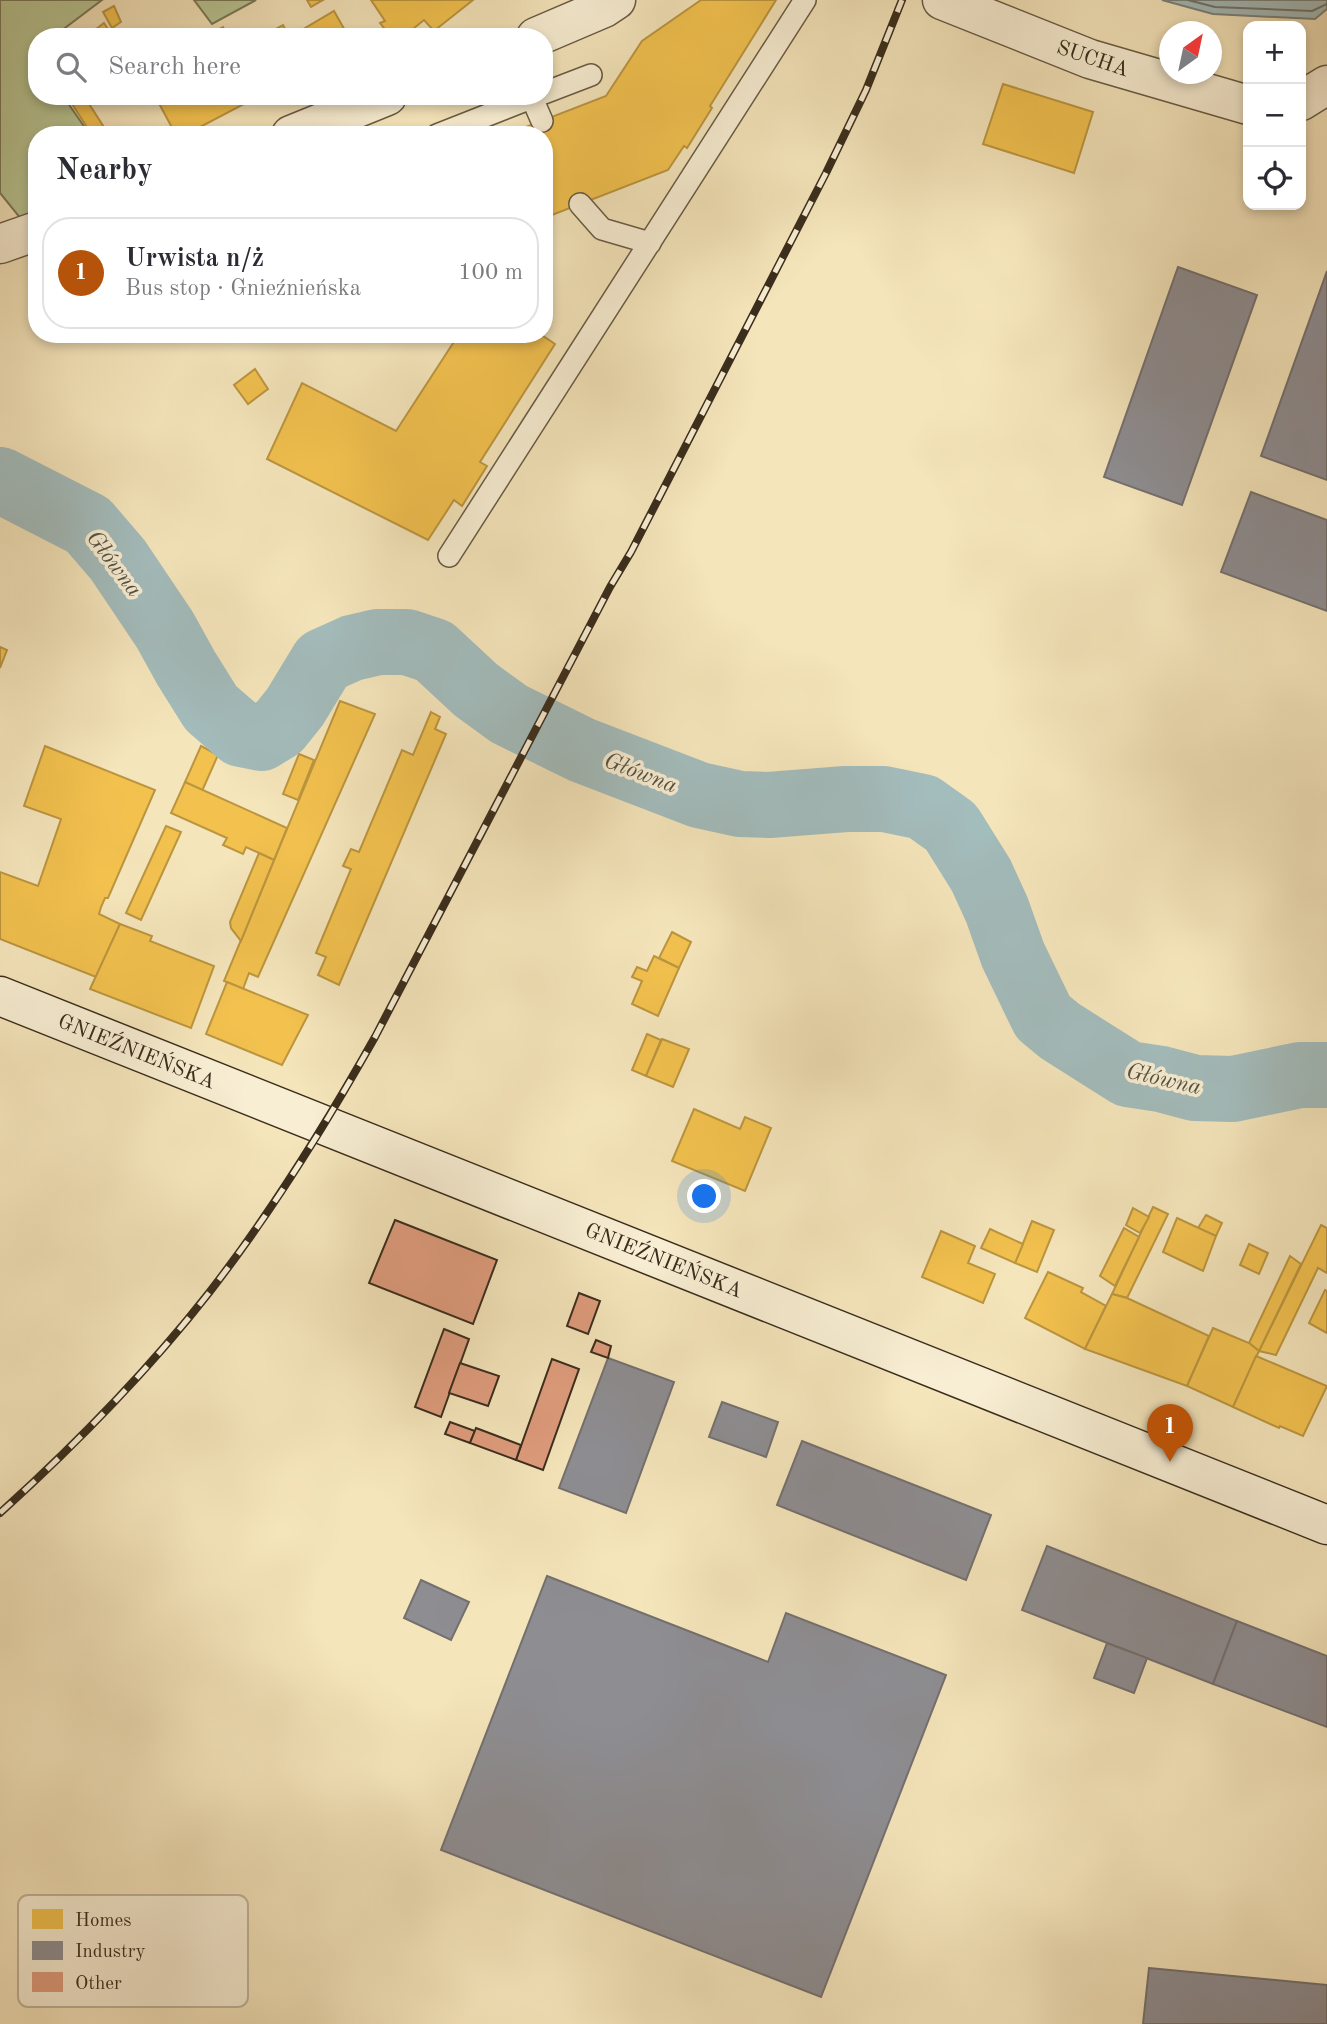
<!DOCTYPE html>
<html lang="en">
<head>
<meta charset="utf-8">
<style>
  :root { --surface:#fff; --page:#f7f7f7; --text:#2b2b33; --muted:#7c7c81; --line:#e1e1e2; --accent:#b45309 }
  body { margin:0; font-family:"Old Standard TT",serif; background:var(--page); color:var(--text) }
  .controls { position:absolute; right:21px; top:21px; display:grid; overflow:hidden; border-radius:14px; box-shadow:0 4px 10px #0003 }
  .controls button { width:63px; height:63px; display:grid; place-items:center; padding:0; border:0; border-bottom:2px solid var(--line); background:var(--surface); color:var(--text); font:35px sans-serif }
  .compass { position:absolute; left:1159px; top:21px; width:63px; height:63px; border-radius:50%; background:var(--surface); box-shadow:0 4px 10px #0003; rotate:33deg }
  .you { position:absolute; left:705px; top:1197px; width:24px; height:24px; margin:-18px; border:5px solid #fff; border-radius:50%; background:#1a73e8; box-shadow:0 0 0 10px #1a73e833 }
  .badge { display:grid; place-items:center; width:46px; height:46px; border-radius:50%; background:var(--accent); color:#fff; font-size:23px; font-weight:700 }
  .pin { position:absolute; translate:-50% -58px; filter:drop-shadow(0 2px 4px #0008) }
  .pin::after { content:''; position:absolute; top:37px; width:24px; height:21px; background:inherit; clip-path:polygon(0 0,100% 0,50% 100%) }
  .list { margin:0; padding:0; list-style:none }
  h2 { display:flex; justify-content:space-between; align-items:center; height:91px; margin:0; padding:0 28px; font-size:30px }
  h2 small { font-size:23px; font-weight:400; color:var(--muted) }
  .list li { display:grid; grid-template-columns:46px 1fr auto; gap:21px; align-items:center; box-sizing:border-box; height:112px; margin:0 14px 14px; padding:0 14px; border:2px solid var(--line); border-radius:28px }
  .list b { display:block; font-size:26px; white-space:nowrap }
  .list p { margin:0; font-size:23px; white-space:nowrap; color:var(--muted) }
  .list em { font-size:23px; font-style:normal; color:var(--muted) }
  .icon { flex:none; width:38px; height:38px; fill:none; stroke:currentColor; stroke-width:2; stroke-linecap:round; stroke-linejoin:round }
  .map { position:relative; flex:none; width:1327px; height:2024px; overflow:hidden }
  .search { position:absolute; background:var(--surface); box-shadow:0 4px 10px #0003; left:28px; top:28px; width:525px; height:77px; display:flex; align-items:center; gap:18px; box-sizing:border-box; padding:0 24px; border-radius:28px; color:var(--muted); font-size:26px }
  .panel { position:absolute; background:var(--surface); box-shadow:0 4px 10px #0003; left:28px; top:126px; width:525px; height:217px; border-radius:28px }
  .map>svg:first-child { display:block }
  .green { fill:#b8c593; stroke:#797958; stroke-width:2 }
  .water { fill:#a3bcbc; stroke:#79837c; stroke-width:2 }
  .homes { fill:#f2c14e; stroke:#bb953f; stroke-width:2 }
  .industry { fill:#8d8d92; stroke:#74706f; stroke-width:2 }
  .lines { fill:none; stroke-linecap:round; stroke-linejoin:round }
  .shore { stroke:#6e746c; stroke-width:2 }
  .river { stroke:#a3bcbc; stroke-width:66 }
  .building { fill:#df9c7d; stroke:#3a2d1c; stroke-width:2 }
  .lane-casing { stroke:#695b44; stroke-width:24 }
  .street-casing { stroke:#695b44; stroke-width:41 }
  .secondary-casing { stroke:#3a2d1c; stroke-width:41 }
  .lane { stroke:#f8eed3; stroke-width:21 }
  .street { stroke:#f8eed3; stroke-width:38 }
  .secondary { stroke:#f8eed3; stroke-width:38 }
  .rail-casing { stroke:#3a2d1c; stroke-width:8 }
  .rail { stroke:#f8eed3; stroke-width:5; stroke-dasharray:16; stroke-linecap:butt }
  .labels { text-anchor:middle; stroke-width:7; stroke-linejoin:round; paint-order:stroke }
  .street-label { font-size:21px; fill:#3a2d1c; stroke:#f8eed3 }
  .water-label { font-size:23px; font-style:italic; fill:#545144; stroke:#f8eed3 }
  .key { fill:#f8eed3; stroke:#bfb49c; stroke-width:2 }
  .key-label { font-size:19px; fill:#3a2d1c }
</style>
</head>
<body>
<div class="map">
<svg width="1327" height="2024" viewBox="0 0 1327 2024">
  <rect width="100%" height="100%" fill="#f5e5bb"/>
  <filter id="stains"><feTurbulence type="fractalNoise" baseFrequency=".00286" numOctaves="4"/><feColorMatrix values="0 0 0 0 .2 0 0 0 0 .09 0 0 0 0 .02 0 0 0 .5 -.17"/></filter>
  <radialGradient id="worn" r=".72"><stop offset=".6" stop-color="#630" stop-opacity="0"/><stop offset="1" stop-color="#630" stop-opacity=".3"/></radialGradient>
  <!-- green -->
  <g class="green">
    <path d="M0,0H102L53,37H37V49L33,52L37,58V96H63L90,135H37V225L29,229L0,193Z"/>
    <path d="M194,0H256L212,24Z"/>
  </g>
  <!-- water -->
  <path class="water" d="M1162,0H1327V9L1315,19L1213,14Z"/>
  <!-- homes -->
  <g class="homes">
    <path d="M307,0H323L311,7Z"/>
    <path d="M371,0H473L434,31L424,20L403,37H391L380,23L385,21Z"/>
    <path d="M701,0H776L710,106L712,108L687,148L684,146L668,170L552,215L544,195V135H520L518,130L606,96L642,41Z"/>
    <path d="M114,6L121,22L112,28L103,12Z"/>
    <path d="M334,11L347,34L342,37H290Z"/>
    <path d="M104,23L113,37H87V36Z"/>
    <path d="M283,25L289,37H261Z"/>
    <path d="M223,27L228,37H204Z"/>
    <path d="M1003,84L1093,112L1074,173L983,144Z"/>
    <path d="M67,96H84L109,135H92Z"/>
    <path d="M155,96H259L185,135H176Z"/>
    <path d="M544,195L552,215L544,219Z"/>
    <path d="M459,334H540L555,344L480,462L487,466L462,506L454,500L428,540L267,459L302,383L396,431Z"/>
    <path d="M255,369L268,389L248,404L234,385Z"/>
    <path d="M0,647L7,650L0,668Z"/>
    <path d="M340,701L375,714L258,977L249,973L243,989L224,981Z"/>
    <path d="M431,712L440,717L435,729L446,734L339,985L318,975L326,957L316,953L351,869L343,866L351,849L359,852L402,750L413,755Z"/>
    <path d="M45,746L155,790L108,898H105L101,907L99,914L120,924L96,977L0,939V872L38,886L61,819L24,806Z"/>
    <path d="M201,746L218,755L202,791L185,782Z"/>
    <path d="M299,754L314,760L298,800L283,794Z"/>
    <path d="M185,782L287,828L274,860L246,847L243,854L223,845L227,838L171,813Z"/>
    <path d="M166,826L181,832L141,920L126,913Z"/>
    <path d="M259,853L274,860L241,941L231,928L230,922Z"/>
    <path d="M120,924L152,936L150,941L214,966L191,1028L90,989Z"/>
    <path d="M672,932L691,942L679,968L659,958Z"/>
    <path d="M654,956L679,968L658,1016L632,1004L642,981L632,977L637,967L647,971Z"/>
    <path d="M227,982L308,1015L282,1065L206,1034Z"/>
    <path d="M647,1034L661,1040L646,1076L632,1070Z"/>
    <path d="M662,1039L689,1049L673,1087L646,1076Z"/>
    <path d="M694,1109L740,1129L745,1117L771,1128L745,1191L672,1161Z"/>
    <path d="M1153,1207L1168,1214L1127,1298L1112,1294Z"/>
    <path d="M1133,1208L1149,1217L1140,1233L1126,1225Z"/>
    <path d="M1206,1215L1222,1223L1216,1236L1198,1228Z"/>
    <path d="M1177,1218L1216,1236L1203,1271L1163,1252Z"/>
    <path d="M1032,1221L1054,1230L1037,1272L1015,1263Z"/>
    <path d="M1321,1225L1327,1228V1273L1318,1268L1276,1355L1259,1351Z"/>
    <path d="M1124,1228L1139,1237L1115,1286L1100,1276Z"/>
    <path d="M990,1229L1023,1244L1015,1263L981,1248Z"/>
    <path d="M941,1231L975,1246L968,1263L995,1274L983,1303L922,1277Z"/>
    <path d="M1249,1244L1268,1253L1259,1274L1240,1265Z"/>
    <path d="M1290,1256L1301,1264L1259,1351L1249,1343Z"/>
    <path d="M1048,1272L1083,1288L1081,1292L1106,1306L1085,1349L1025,1318Z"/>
    <path d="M1325,1290L1327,1291V1333L1309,1323Z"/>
    <path d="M1112,1294L1127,1298L1209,1336L1187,1386L1085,1349Z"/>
    <path d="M1213,1328L1249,1343L1259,1351L1233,1407L1187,1386Z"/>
    <path d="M1256,1356L1327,1386L1303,1436L1280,1426L1279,1428L1233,1407Z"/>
  </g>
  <!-- industry -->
  <g class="industry">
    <path d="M1178,267L1257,295L1182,505L1104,477Z"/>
    <path d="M1327,271V480L1261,456Z"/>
    <path d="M1251,492L1327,520V611L1221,572Z"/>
    <path d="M608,1358L674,1382L626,1513L559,1488Z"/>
    <path d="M722,1402L778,1422L766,1457L709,1437Z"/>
    <path d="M802,1441L991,1515L966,1580L777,1505Z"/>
    <path d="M1047,1546L1237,1621L1213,1684L1022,1610Z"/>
    <path d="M547,1576L768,1662L786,1613L946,1675L821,1997L441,1850Z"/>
    <path d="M421,1580L469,1602L451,1640L404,1618Z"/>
    <path d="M1237,1621L1327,1656V1727L1213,1684Z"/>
    <path d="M1107,1643L1147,1658L1134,1693L1094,1678Z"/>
    <path d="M1149,1968L1327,1985V2024H1143Z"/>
  </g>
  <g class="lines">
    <!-- shore -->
    <path class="shore" d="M1188,0L1215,7L1312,11L1327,4"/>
    <!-- river -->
    <path class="river" d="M0,480L88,525L118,560L165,630L186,668L211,708L241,734L261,738L279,727L295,707L323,661L352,648L378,642H407L434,651L476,690L509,714L582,750L699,795L740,804L769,805L846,799H884L923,807L951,827L981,875L997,910L1013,955L1043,1017L1060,1031L1128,1074L1161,1079L1195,1088L1233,1089L1300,1075H1327"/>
  </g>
  <!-- building -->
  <g class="building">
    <path d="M395,1220L497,1260L473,1324L369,1283Z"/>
    <path d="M579,1293L600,1301L588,1334L567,1326Z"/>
    <path d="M444,1329L469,1339L441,1417L415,1407Z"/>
    <path d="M596,1340L611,1346L608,1358L591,1352Z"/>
    <path d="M552,1359L579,1369L543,1470L516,1460Z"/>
    <path d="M460,1363L499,1376L488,1406L449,1393Z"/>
    <path d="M450,1422L475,1431L470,1443L445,1434Z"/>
    <path d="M476,1428L521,1445L516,1460L470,1443Z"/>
  </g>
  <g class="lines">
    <!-- lane casing -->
    <g class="lane-casing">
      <g id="lane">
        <path d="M544,93L591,75"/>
        <path d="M532,98L542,121"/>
        <path d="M437,135L536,96"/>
        <path d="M580,204L602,229L650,243"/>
        <path d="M449,556L805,0"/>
      </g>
    </g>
    <!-- street casing -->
    <g class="street-casing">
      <g id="street">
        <path d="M942,0L1090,59L1248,105"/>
        <path d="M536,37L604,8L616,0"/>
        <path d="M1301,101L1327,85"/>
        <path d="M291,135L387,96"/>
        <path d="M0,244L37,231"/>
      </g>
    </g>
    <!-- secondary casing -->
    <g class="secondary-casing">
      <path id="secondary" d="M0,996L1327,1525"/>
    </g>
    <!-- lane -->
    <use href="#lane" class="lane"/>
    <!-- street -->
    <use href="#street" class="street"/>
    <!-- secondary -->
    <use href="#secondary" class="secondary"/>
    <!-- rail casing -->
    <g class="rail-casing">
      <path id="rail" d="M0,1513C74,1446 146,1373 208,1294C271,1213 325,1126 375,1037L610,587L631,552L826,173L866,90L902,0"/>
    </g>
    <!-- rail -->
    <use href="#rail" class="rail"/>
  </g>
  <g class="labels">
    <!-- street labels -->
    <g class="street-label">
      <text transform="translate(1093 58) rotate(19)" y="7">SUCHA</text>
      <text transform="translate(137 1051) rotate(22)" y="7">GNIEŹNIEŃSKA</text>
      <text transform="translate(664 1260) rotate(22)" y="7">GNIEŹNIEŃSKA</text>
    </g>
    <!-- water labels -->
    <g class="water-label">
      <text transform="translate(115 563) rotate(53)" y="8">Główna</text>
      <text transform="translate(641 772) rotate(21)" y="8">Główna</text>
      <text transform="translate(1164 1078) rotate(13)" y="8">Główna</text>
    </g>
  </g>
  <!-- legend -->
  <rect x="18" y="1895" width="230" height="112" rx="10" class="key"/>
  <rect x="32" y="1909" width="31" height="20" fill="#f2c14e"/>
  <rect x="32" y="1941" width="31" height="19" fill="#8d8d92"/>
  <rect x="32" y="1972" width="31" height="20" fill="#df9c7d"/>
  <g class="key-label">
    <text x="75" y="1926">Homes</text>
    <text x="75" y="1957">Industry</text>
    <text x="75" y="1989">Other</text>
  </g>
  <rect width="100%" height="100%" filter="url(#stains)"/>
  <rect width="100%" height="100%" fill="url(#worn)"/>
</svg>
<div class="controls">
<button>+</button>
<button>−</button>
<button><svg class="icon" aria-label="locate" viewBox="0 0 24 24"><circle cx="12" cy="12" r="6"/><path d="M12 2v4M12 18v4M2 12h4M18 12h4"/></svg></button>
</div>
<svg class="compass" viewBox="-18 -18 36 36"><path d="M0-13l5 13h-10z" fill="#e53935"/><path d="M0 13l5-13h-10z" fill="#7c7c81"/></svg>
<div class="you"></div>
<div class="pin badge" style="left:1170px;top:1462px">1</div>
<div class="search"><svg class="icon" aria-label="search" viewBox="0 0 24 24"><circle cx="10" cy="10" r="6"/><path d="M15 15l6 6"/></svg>Search here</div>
<section class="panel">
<h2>Nearby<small></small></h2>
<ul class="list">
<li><span class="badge">1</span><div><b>Urwista n/ż</b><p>Bus stop · Gnieźnieńska</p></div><em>100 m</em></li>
</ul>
</section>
</div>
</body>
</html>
